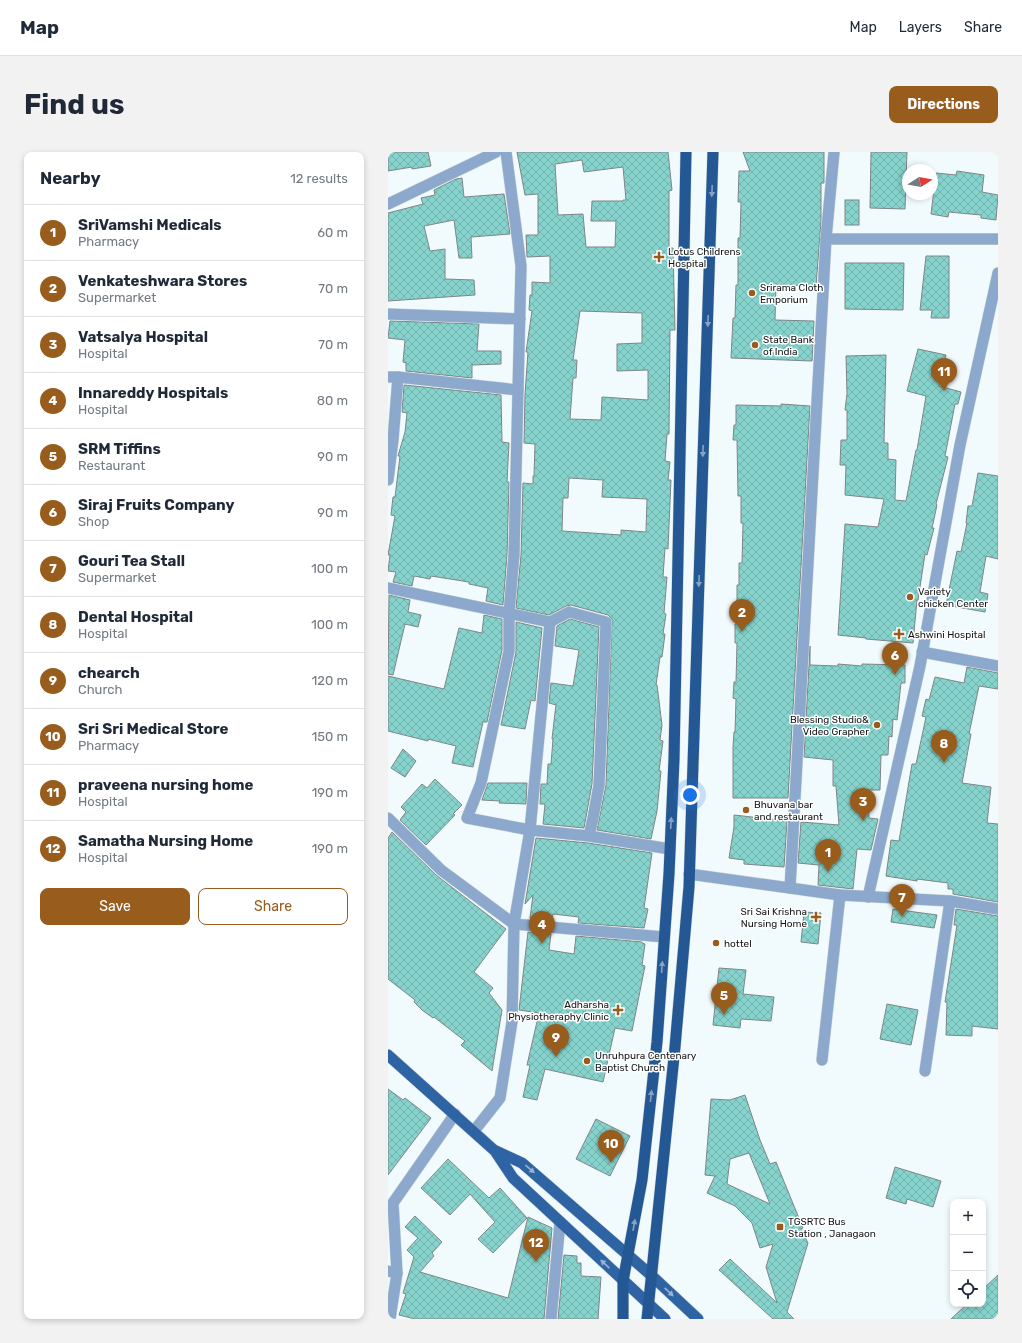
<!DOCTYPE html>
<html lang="en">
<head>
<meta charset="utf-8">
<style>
  :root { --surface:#fff; --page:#f2f2f3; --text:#1f2937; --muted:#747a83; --line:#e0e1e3; --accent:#985c1d }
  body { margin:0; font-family:Rubik,sans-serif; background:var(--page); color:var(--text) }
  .controls { position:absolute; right:12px; bottom:12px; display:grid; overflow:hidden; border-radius:8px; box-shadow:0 2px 6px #0003 }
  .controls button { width:36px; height:36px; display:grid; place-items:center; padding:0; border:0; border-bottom:1px solid var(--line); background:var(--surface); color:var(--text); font:20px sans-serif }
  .compass { position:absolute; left:514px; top:12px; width:36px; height:36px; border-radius:50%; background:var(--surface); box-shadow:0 2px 6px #0003; rotate:79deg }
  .you { position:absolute; left:302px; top:643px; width:14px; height:14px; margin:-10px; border:3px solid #fff; border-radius:50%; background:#1a73e8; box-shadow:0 0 0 6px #1a73e833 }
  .badge { display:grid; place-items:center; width:26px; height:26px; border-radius:50%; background:var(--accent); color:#fff; font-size:13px; font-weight:700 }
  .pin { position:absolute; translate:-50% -33px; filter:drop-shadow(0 1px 2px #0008) }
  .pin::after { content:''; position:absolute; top:21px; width:14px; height:12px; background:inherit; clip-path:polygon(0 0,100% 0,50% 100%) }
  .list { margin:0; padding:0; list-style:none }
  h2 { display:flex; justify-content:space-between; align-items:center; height:52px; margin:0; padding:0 16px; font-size:17px }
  h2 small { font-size:13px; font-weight:400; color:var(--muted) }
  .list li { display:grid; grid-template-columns:26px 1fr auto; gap:12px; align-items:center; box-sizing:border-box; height:56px; padding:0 16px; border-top:1px solid var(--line) }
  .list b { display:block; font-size:15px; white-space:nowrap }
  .list p { margin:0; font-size:13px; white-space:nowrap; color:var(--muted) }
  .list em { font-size:13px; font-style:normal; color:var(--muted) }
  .actions { display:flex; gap:8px; padding:12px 16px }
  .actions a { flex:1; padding:9px 0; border:1px solid var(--accent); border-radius:8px; text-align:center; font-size:14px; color:var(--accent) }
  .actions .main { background:var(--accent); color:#fff }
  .icon { flex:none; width:22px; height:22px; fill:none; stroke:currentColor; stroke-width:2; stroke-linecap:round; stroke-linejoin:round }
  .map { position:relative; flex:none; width:610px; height:1167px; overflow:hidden; border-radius:8px }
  header { display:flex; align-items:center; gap:24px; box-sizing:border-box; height:56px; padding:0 20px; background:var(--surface); border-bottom:1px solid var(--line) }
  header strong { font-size:19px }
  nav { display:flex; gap:22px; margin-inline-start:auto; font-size:14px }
  .intro { display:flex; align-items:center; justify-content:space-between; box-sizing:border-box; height:96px; padding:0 24px }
  h1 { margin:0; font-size:28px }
  .button { padding:10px 18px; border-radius:8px; background:var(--accent); color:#fff; font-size:14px; font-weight:700 }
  main { display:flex; gap:24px; padding:0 24px }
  aside { flex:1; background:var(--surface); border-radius:8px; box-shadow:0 2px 6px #0003 }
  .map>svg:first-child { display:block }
  .building { fill:url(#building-cross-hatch); stroke:#7e8685; fill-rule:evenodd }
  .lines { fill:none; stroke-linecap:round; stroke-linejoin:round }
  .minor-casing { stroke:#ced6d8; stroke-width:12 }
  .tertiary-casing { stroke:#ced6d8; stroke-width:12 }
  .primary-casing { stroke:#ced6d8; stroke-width:12 }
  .trunk-casing { stroke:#ced6d8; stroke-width:12 }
  .minor { stroke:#8ca9cd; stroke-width:11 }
  .tertiary { stroke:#8ca9cd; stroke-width:11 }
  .primary { stroke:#2f64a4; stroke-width:11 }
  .trunk { stroke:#245894; stroke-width:11 }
  .oneway { fill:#87a3c4 }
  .oneway2 { fill:#97b2d2 }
  .poi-dot { fill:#985c1d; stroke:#fff; stroke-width:1.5 }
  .labels { text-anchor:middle; stroke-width:3; stroke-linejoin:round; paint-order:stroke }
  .poi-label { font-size:10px; fill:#141718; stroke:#fff; text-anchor:start }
</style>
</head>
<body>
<header>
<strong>Map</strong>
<nav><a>Map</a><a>Layers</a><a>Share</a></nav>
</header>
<div class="intro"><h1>Find us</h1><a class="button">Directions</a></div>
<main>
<aside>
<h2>Nearby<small>12 results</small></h2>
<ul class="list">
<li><span class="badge">1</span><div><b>SriVamshi Medicals</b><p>Pharmacy</p></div><em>60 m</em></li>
<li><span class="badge">2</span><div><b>Venkateshwara Stores</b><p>Supermarket</p></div><em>70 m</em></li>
<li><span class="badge">3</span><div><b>Vatsalya Hospital</b><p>Hospital</p></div><em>70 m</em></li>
<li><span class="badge">4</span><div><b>Innareddy Hospitals</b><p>Hospital</p></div><em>80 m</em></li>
<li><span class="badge">5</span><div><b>SRM Tiffins</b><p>Restaurant</p></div><em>90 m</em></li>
<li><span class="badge">6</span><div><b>Siraj Fruits Company</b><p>Shop</p></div><em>90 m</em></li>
<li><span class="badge">7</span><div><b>Gouri Tea Stall</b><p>Supermarket</p></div><em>100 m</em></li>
<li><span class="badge">8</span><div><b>Dental Hospital</b><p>Hospital</p></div><em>100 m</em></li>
<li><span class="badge">9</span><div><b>chearch</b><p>Church</p></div><em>120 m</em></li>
<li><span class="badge">10</span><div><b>Sri Sri Medical Store</b><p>Pharmacy</p></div><em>150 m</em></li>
<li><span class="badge">11</span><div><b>praveena nursing home</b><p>Hospital</p></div><em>190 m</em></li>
<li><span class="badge">12</span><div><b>Samatha Nursing Home</b><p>Hospital</p></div><em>190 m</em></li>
</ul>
<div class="actions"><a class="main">Save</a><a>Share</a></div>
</aside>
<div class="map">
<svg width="610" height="1167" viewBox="0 0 610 1167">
  <defs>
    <pattern id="building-cross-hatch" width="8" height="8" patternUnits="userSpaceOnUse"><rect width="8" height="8" fill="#86d3cd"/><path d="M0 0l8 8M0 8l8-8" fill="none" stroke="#73b4af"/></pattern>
  </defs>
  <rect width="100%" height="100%" fill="#f1fafd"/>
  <!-- building -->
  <g class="building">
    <path d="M0,0H40L43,14L24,17V15L0,19Z"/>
    <path d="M129,0H280L284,38L281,39V96H285L287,178H282L281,282H279L277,309L282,310L280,328H283L280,397L277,396L275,425H279L276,461L278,462L275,482H277L274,505H272L268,533H269L274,573L272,588L275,589L271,619H273L269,659L263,687L209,678L218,633L224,467L220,463L183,453L178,454L161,463L128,456L133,403L135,331L145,332V324H146L147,292L136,291L137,242L140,200H138L144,159L141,158L142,143H144V130L162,131V104L139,105L138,83H150V42L137,43ZM194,8L196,20L235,15L238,48H235V49H204L203,69H228L227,95H198L195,62L170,63L167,12ZM192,159L254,161V191L229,192V219L260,218V248L214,245L213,268L182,267L185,226H188L189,208H185ZM181,326L215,328L214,345L259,347L258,380L233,378V383L174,379L175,346H180Z"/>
    <path d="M355,0H436V31H433V70L428,134L388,133L387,168L426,169L424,209L343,206L345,166H347L348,133H350V86H352L353,50H350L351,19H362Z"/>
    <path d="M483,0H519L517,57L482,56Z"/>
    <path d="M569,19L596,23L594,40L610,43L608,68L593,66V63L561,60L560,65L543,62L548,21L568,23Z"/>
    <path d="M74,26L76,45L116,42L122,82L83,85L84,106H71L66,68L36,74L42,99L57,97V127L86,128L87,143L0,149V61L35,52L33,46L47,43L46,38L68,27Z"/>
    <rect x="457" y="48" width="14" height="25"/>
    <path d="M538,104H561V166H543L544,158H532Z"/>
    <path d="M457,111H516L515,158L457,157Z"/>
    <path d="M2,169L91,172L89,199H113V212L84,213V226L18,219V211L15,210L17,188L0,186Z"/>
    <path d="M530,197L558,203L551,234L573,240L570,252H567L557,304L560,305L548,352L549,353L544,376H546L539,403L537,402L530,448H529L525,491L478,487V486L450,483L457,372L490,375L496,347L457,343L458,313H452L453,288H459V258H457L459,242L458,204L498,203L496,291H500V307L508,308L507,348L518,349L528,298H529L538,244L519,239Z"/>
    <path d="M16,233L113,243L114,290L121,291L119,330H121L119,403L115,453L98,449L100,436L81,432V430L43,424L42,427L26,424L24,434L5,430L8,420L0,419L2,403H0L7,364L3,363L5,345H7L12,304H10L17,280L19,261L14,260Z"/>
    <path d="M393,252L422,254L400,646H345V595L346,580H347L348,547L345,546L346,530H348L349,491H347V472H349V433H351V411H354L355,371H353V344H350L349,288H345L346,273H348V253L393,254Z"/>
    <path d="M590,321L610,324V407L598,404L592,440L600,442L597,460L558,453L569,399L573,400L579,371H578L580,354H584Z"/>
    <path d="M1,443L22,448L20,460L33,463L30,475L17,472L5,523L0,522Z"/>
    <path d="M96,463L114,467V498L99,570H95L85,615L64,611L68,594L40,587V589L0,579V524L56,537L71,476L94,481Z"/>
    <path d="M182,467L211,475L204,632L196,676L155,672L157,652H152L153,632H159L160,612H163L165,587H164L167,561L168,553L161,551L163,531L185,534L191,498L167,494L169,474Z"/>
    <path d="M128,470L154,476L147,549L143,548L137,577L113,573L128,500Z"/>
    <path d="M422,494V513L450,514V512L474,514V512L517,513V531H513L509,568L505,567L504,585L501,584L500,603H493L492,638H480L481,666L490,667L483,698L469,697L465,737L430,733L431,713L410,711L413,670L451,673L448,634H445V608L416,605Z"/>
    <path d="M579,515L610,521V537L591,534L581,582H583L574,631L603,635L599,671L610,672V750L565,742V737H560V731L529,727V729L498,724L503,688L511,689L524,612H528L538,565L534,564L538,547L541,548L547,525L576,531Z"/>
    <path d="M15,597L28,609L17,625L3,616Z"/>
    <path d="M47,627L74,653L65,662L67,663L38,693L12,668L18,660L13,655L34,632L39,636Z"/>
    <path d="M100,631H139L138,652L111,651L112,649L94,648Z"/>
    <path d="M346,663L399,669L396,715L356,712V708L341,706L346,675Z"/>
    <path d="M4,680L48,723L118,777L86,820L105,836L101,841L114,858L104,919L73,893L77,889L46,865L45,866L34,858L26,850L27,848L0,827V686Z"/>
    <path d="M148,686L200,691L264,701L256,756L260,757L256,776L190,771L191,765L165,762L164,768L142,766L145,743L137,752Z"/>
    <path d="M505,757L549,763L546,776L503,770Z"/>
    <path d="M568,757L610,764V877L584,874V884L558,883L559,850H557L569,773H566Z"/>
    <path d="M416,760L433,761L430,792L413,790Z"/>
    <path d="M140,780L163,782L161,798L186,802L188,784L254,790V791L257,792L254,813L257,814L244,879L227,876L215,930L157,917L149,948L135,945L142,913H139L151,861L131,858Z"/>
    <path d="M331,816L358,818L355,842L386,845L383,869L353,867L352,876L325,873Z"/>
    <path d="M499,852L530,858L523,893L492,887Z"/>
    <path d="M0,937L15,948L17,946L43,966L0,1023Z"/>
    <path d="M357,943L372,988L382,1012L388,1010L415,1076L413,1077L420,1091L399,1160L406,1167H385L331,1118L342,1107L389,1151L378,1115L385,1092L372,1096L364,1071L347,1054L319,1041L327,1024L317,1023L323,947L342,948ZM361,1001L382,1052L339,1032L342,1007Z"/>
    <path d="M208,967L242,984L222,1024L188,1007Z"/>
    <path d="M60,1007L101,1046L112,1036L139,1066L105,1101L90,1087L107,1070L82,1042L62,1063L33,1036Z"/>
    <path d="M507,1015L553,1029L545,1055L519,1047L518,1052L498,1046Z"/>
    <path d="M27,1064L54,1090L44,1101L46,1104L32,1120L120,1146L140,1065L164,1076L156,1167H27L11,1163L18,1142L15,1141L26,1105L19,1098L30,1086L17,1075Z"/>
    <path d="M176,1103L189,1104V1111H193V1124L213,1125L210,1167H170Z"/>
    <path d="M610,1123V1167H563L579,1152H595V1137Z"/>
  </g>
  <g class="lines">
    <!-- minor casing -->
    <g class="minor-casing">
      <g id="minor">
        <path d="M118,0L133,114L126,403L121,461V499L93,631L79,666L142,678L126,772L276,785"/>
        <path d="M438,87H610"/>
        <path d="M0,162L132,167"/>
        <path d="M0,225H10L5,288L0,328"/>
        <path d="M10,225L130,238"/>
        <path d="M0,436L162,470L181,460L218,470L211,633L205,666L201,684L282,697"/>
        <path d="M162,470L142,678L201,684"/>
        <path d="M534,500L610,514"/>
        <path d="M0,666L53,718L126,772L124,870L112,946L86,979"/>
        <path d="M301,722L452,743L562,749L537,919"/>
        <path d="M402,736L438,87L446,0"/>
        <path d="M480,745L532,514L572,293L610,121"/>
        <path d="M562,749L610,757"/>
        <path d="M434,908L452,743"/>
        <path d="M0,1119L9,1121L2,1167"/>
        <path d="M9,1121L5,1051L67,962"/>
        <path d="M163,1167L172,1070"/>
      </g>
    </g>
    <!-- tertiary casing -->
    <g class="tertiary-casing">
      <path id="tertiary" d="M0,52L108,0"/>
    </g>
    <!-- primary casing -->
    <g class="primary-casing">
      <g id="primary">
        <path d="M0,903L107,999L125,1026L277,1167"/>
        <path d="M108,999L134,1011L264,1124L310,1167"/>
      </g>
    </g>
    <!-- trunk casing -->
    <g class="trunk-casing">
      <g id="trunk">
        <path d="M235,1167V1129L254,1028L269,890L281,722L286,607L298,0"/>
        <path d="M259,1167L287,895L301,735L325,0"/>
      </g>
    </g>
    <!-- minor -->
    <use href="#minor" class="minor"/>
    <!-- tertiary -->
    <use href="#tertiary" class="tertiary"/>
    <!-- primary -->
    <use href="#primary" class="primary"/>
    <!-- trunk -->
    <use href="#trunk" class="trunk"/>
  </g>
  <!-- one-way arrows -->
  <defs><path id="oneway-solid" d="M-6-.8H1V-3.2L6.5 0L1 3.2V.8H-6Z"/></defs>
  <g class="oneway">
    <use href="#oneway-solid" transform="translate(324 39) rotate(92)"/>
    <use href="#oneway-solid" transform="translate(320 169) rotate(92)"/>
    <use href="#oneway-solid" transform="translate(315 299) rotate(92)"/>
    <use href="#oneway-solid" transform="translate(311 429) rotate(92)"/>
    <use href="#oneway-solid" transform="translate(283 671) rotate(-87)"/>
    <use href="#oneway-solid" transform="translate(274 815) rotate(-86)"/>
    <use href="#oneway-solid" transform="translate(263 944) rotate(-84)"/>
    <use href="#oneway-solid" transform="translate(246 1073) rotate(-80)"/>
  </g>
  <g class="oneway2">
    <use href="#oneway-solid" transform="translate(142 1017) rotate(41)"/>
    <use href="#oneway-solid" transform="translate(217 1112) rotate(-137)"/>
    <use href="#oneway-solid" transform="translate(281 1140) rotate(43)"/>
  </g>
  <!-- markers -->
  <g class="poi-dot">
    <path d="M269 99h4v4h4v4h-4v4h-4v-4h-4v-4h4z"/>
    <circle cx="364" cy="141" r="4"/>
    <circle cx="367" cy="193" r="4"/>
    <circle cx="522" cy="445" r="4"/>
    <path d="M509 476h4v4h4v4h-4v4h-4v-4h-4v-4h4z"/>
    <circle cx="489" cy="573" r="4"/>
    <circle cx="358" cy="658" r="4"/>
    <path d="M426 759h4v4h4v4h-4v4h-4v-4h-4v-4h4z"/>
    <circle cx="328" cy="791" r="4"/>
    <path d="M228 852h4v4h4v4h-4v4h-4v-4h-4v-4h4z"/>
    <circle cx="199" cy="909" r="4"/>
    <rect x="388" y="1071" width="8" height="8" rx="2"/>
  </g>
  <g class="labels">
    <!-- poi labels -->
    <g class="poi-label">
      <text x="280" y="103">Lotus Childrens<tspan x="280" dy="12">Hospital</tspan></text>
      <text x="372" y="139">Srirama Cloth<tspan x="372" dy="12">Emporium</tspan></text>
      <text x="375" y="191">State Bank<tspan x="375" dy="12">of India</tspan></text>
      <text x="530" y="443">Variety<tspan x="530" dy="12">chicken Center</tspan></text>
      <text x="520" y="486">Ashwini Hospital</text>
      <text x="481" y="571" text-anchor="end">Blessing Studio&amp;<tspan x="481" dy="12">Video Grapher</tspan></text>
      <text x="366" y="656">Bhuvana bar<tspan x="366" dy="12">and restaurant</tspan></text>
      <text x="419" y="763" text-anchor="end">Sri Sai Krishna<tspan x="419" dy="12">Nursing Home</tspan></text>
      <text x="336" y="795">hottel</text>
      <text x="221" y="856" text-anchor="end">Adharsha<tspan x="221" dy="12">Physiotheraphy Clinic</tspan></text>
      <text x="207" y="907">Unruhpura Centenary<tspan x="207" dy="12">Baptist Church</tspan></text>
      <text x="400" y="1073">TGSRTC Bus<tspan x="400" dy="12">Station , Janagaon</tspan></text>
    </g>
  </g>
</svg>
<div class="controls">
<button>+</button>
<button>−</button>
<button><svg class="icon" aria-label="locate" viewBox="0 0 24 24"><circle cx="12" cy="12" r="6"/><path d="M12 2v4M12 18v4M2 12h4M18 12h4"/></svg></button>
</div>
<svg class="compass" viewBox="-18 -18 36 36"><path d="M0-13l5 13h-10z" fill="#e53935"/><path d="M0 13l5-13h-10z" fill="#747a83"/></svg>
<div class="you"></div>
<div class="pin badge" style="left:440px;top:720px">1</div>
<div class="pin badge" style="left:354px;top:480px">2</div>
<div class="pin badge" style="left:475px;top:669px">3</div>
<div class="pin badge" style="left:154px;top:792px">4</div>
<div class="pin badge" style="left:336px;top:863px">5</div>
<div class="pin badge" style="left:507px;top:523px">6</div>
<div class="pin badge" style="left:514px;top:765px">7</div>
<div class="pin badge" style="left:556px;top:611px">8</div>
<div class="pin badge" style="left:168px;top:905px">9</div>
<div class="pin badge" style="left:223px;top:1011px">10</div>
<div class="pin badge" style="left:556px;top:239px">11</div>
<div class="pin badge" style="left:148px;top:1110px">12</div>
</div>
</main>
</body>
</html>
